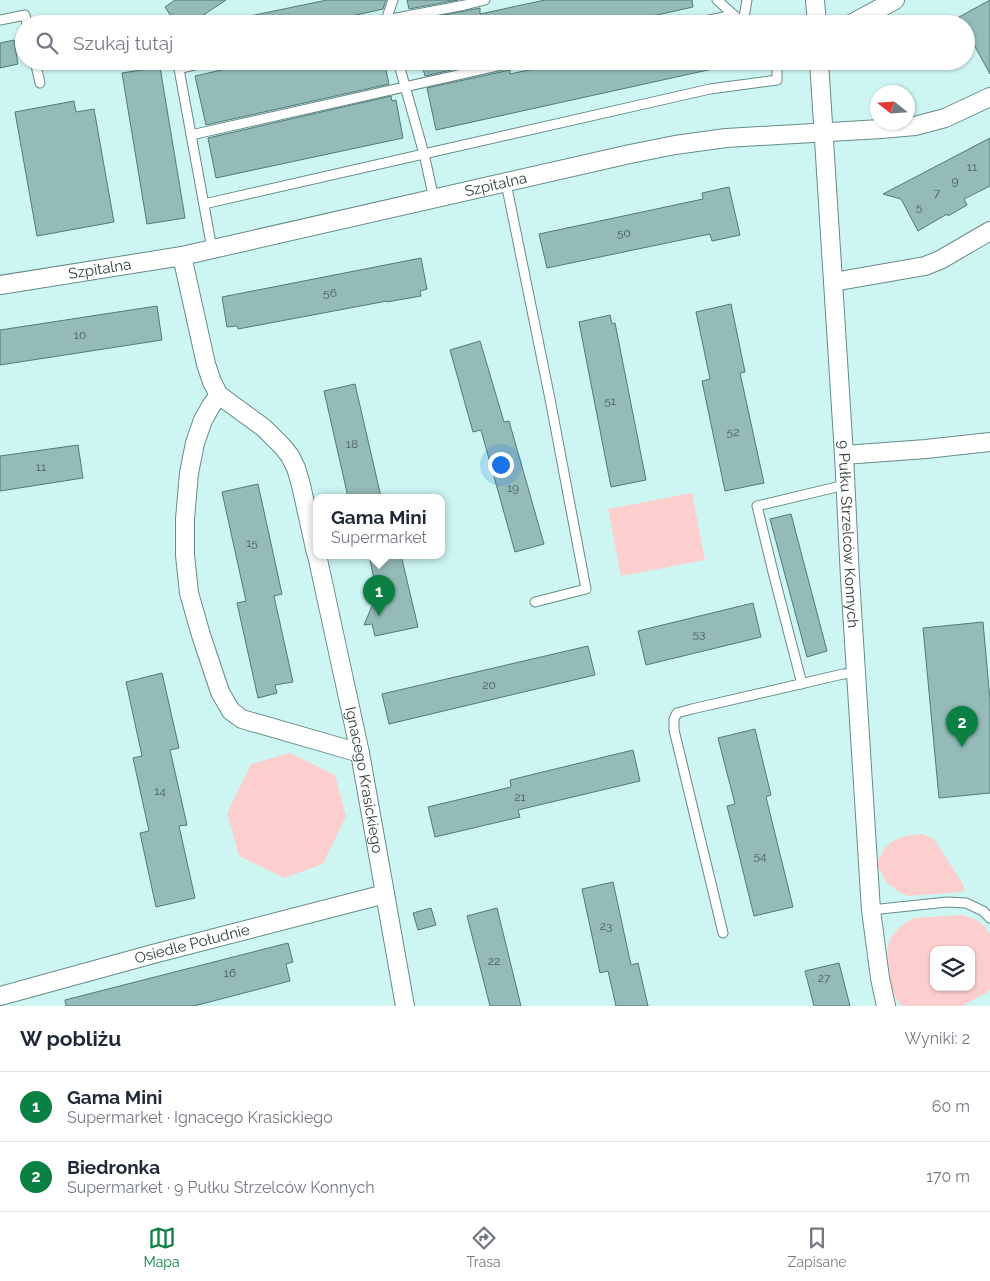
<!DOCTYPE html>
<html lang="pl">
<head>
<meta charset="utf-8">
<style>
  :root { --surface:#fff; --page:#f6f6f7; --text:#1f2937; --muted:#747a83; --line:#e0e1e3; --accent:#0b8043 }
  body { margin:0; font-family:Raleway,sans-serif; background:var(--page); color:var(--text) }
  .controls { position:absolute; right:15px; bottom:15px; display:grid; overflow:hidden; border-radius:10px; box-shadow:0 1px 4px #0004 }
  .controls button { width:45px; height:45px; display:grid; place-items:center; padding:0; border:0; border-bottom:1px solid var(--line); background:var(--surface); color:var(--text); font:25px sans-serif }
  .compass { position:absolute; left:870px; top:85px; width:45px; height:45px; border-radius:50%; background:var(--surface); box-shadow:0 1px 4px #0004; rotate:287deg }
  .you { position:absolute; left:500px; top:464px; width:18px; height:18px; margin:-12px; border:4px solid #fff; border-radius:50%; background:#1a73e8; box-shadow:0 0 0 8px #1a73e833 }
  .badge { display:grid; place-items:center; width:32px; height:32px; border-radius:50%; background:var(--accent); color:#fff; font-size:16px; font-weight:700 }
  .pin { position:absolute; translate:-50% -41px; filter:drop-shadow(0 1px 2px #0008) }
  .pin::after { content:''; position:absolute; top:26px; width:18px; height:15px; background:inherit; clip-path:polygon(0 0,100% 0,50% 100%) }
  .popup { position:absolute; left:313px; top:494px; width:132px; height:65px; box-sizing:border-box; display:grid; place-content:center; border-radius:10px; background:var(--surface); filter:drop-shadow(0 1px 4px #0005); font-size:16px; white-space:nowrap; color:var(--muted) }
  .popup b { font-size:19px; color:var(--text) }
  .popup::after { content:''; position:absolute; left:50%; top:100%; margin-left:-10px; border:10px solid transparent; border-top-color:var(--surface) }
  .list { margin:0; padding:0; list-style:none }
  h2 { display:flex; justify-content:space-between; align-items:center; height:65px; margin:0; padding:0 20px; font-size:21px }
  h2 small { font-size:16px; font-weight:400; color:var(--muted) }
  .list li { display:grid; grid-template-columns:32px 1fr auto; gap:15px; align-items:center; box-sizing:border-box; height:70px; padding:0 20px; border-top:1px solid var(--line) }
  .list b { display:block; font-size:19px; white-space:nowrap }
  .list p { margin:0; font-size:16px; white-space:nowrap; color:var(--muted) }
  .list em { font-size:16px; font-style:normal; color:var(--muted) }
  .icon { flex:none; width:28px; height:28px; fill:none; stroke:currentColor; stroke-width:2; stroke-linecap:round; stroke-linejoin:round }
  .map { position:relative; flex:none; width:990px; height:1006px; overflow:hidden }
  .search { position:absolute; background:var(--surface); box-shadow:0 1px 4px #0004; left:15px; right:15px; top:15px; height:55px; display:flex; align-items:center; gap:12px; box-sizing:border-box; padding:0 18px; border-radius:28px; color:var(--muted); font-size:19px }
  .sheet { height:205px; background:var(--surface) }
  nav { display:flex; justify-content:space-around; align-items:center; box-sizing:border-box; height:70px; border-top:1px solid var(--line); background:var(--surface); font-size:14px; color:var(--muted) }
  nav a { display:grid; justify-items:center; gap:2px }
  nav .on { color:var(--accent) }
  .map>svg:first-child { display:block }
  .green { fill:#fdcece; fill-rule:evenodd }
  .building { fill:#94bbb8; stroke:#547976 }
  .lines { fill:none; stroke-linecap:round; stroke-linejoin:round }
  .lane-casing { stroke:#668c89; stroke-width:11 }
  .street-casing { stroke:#668c89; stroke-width:20 }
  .lane { stroke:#fff; stroke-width:9 }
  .street { stroke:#fff; stroke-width:18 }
  .labels { text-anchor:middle; stroke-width:4.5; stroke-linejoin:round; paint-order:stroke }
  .number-label { font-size:12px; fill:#485e5c }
  .street-label { font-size:15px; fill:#2e3f3d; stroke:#cdf6f3 }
</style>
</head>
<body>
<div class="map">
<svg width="990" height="1006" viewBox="0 0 990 1006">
  <rect width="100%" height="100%" fill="#cdf6f3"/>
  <!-- green -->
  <g class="green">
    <path d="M692,493L705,560L621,576L608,509Z"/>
    <path d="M290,753L335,775L346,816L323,864L284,878L239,856L227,813L251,764Z"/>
    <path d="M922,834L934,839L964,886V889L962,892L908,896L899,892L887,883L877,864C886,840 898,836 922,834Z"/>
    <path d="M962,915L975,919L985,927L990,935V989L986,993L962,1006H903L899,1003L892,991L887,954L888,945L892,936L901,926L913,918ZM934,950H971V987H934Z"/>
  </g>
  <!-- building -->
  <g class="building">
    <path d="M175,0H226L190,24H176L165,7Z"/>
    <path d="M327,0H386L383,9L316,24H251L250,16Z"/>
    <path d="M407,0H458L409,9Z"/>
    <path d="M545,0H692L693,7L617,24H412V21L480,8V14Z"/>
    <path d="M990,0V74L966,30V24H963L959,17Z"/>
    <path d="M14,40L18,64L0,68V43Z"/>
    <path d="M261,61H384L389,84L206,125L195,76Z"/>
    <path d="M421,61H490L425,76Z"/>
    <path d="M570,61H716L717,68L436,130L427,88L510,70V74Z"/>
    <path d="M160,67L185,218L147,224L122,73Z"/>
    <path d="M391,96L392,101L396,100L403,138L216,178L208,138Z"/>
    <path d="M74,101L76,112L94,109L114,222L37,236L15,112Z"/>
    <path d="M990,138V186L964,199L967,205L948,216L947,214L918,231L901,199L883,194Z"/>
    <path d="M729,187L740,235L712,241L710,234L547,268L539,234L703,199L702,193Z"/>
    <path d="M421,258L427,289L420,291L421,296L387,302V301L238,329L237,326L227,327L222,297Z"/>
    <path d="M731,304L745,372L740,373L764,483L725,491L702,381L710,379L696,312Z"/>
    <path d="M157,306L162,340L0,365V330Z"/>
    <path d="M610,315L612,324L615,323L646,480L611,487L579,322Z"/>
    <path d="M480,341L504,422L509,421L544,544L515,552L481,430L473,432L450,350Z"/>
    <path d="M355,384L381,497H348L324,391Z"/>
    <path d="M78,445L83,478L0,491V456Z"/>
    <path d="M258,484L282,594L274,596L293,682L275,685L277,693L258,698L237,603L246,601L222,492Z"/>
    <path d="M791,514L827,651L807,657L770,519Z"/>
    <path d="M369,555H401L418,627L375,636L372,624L364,625L377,594Z"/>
    <path d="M753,603L761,637L646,665L638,631Z"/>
    <path d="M983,622L990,700V793L939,798L923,628Z"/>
    <path d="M588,646L595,675L389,724L382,694Z"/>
    <path d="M162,673L179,748L170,750L187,825L179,826L195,898L156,907L140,833L149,831L133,758L142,756L126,682Z"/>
    <path d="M755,729L771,795L766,797L793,907L754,916L727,806L735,804L718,738Z"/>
    <path d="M633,750L640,781L518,810L520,817L435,837L428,807L511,787L510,780Z"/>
    <path d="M613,882L631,965L638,963L648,1006H616L608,971L600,973L582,889Z"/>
    <path d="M431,908L436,925L418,930L413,913Z"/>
    <path d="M497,908L521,1006H490L467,916Z"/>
    <path d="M288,943L293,962L286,964L290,981L194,1006H66L65,1000Z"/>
    <path d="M839,963L850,1006H814L805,971Z"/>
  </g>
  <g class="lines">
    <!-- lane casing -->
    <g class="lane-casing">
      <g id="lane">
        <path d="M717,0L744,24"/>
        <path d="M0,20L25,15L27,24"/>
        <path d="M743,23L747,0"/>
        <path d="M370,24L386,20L393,0"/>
        <path d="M387,24L386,20L465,5L485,0"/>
        <path d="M691,24L733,15"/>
        <path d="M35,61L40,83"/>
        <path d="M210,61L179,69L212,249"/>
        <path d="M398,61L424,154L434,199"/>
        <path d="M191,135L520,61"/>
        <path d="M506,183L550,399L586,589L535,602"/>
        <path d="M204,204L710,89L777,80V61"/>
        <path d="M802,684L774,576L757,506L845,485"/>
        <path d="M871,910L947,902L966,903L983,911L990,918"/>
        <path d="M723,933L674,730V719L677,713L692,709L843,674L856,673"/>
      </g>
    </g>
    <!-- street casing -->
    <g class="street-casing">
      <g id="street">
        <path d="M815,0L817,24"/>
        <path d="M851,24L895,0"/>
        <path id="s1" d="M819,61L844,455L850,578L871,910L880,978L886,1006"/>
        <path d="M182,256L206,364L212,382L219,395L264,428L283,447L290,456L296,468L301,485L316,553"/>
        <path d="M833,282L925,266L940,260L990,231"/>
        <path id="s2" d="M0,285L182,256L630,154L675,145L726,138L881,129L915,126L945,118L990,97"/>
        <path d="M219,395L211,406L203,420L195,443L189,473L185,519V555L189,593L201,635L220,692L231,711L242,719L360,753"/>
        <path d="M844,455L926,449L990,442"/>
        <path id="s3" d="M317,555L360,753L405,1006"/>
        <path id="s4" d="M0,996L153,954L385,894"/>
      </g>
    </g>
    <!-- lane -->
    <use href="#lane" class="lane"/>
    <!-- street -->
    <use href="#street" class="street"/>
  </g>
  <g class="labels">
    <!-- number labels -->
    <g class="number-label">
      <text x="972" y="171">11</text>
      <text x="955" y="185">9</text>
      <text x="937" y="197">7</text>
      <text x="919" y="211">5</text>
      <text x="624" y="237">50</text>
      <text x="330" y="297">56</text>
      <text x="80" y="339">10</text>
      <text x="610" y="405">51</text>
      <text x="733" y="436">52</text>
      <text x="352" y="448">18</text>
      <text x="41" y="471">11</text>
      <text x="513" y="492">19</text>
      <text x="252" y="547">15</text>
      <text x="699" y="638">53</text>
      <text x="489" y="689">20</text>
      <text x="160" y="795">14</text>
      <text x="520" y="801">21</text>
      <text x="760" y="860">54</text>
      <text x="606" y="930">23</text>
      <text x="494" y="965">22</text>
      <text x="230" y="977">16</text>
      <text x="824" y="982">27</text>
    </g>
    <!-- street labels -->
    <g class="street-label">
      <text dy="5" stroke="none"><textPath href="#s2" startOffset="506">Szpitalna</textPath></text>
      <text dy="5" stroke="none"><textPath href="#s2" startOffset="101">Szpitalna</textPath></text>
      <text dy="5" stroke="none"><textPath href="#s1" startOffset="474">9 Pułku Strzelców Konnych</textPath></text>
      <text dy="5" stroke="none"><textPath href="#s3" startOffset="230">Ignacego Krasickiego</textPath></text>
      <text dy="5" stroke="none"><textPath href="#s4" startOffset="199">Osiedle Południe</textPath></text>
    </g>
  </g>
</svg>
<div class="controls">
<button><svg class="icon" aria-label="layers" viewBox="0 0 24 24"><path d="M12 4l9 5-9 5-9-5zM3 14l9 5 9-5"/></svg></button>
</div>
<svg class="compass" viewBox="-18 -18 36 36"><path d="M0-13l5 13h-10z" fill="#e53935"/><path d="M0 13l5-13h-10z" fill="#747a83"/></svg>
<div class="you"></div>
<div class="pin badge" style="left:379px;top:616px">1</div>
<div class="popup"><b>Gama Mini</b>Supermarket</div>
<div class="pin badge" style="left:962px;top:747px">2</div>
<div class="search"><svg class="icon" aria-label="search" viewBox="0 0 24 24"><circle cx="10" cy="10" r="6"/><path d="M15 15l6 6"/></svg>Szukaj tutaj</div>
</div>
<section class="sheet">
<h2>W pobliżu<small>Wyniki: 2</small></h2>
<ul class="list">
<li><span class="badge">1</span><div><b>Gama Mini</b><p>Supermarket · Ignacego Krasickiego</p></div><em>60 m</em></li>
<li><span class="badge">2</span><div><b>Biedronka</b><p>Supermarket · 9 Pułku Strzelców Konnych</p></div><em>170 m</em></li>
</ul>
</section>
<nav>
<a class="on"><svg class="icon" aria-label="map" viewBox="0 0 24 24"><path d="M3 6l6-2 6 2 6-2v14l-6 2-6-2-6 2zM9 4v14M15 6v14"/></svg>Mapa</a>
<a><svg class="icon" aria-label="directions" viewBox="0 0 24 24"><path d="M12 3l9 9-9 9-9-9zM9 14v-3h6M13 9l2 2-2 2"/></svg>Trasa</a>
<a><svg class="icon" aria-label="saved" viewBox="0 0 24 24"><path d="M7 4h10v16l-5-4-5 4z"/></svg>Zapisane</a>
</nav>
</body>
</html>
